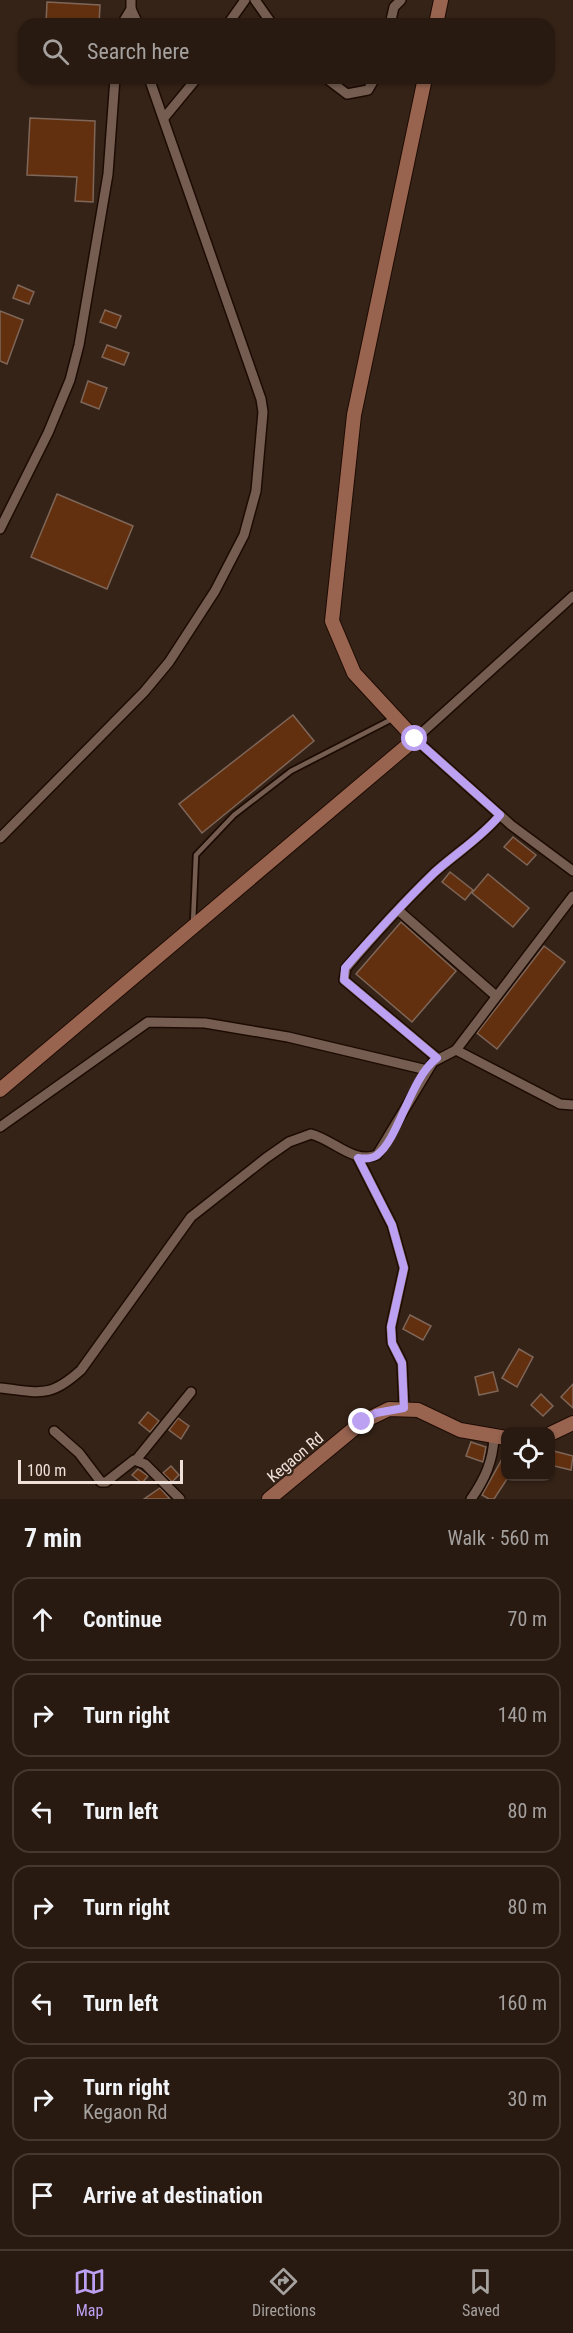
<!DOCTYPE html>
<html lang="en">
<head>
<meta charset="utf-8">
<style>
  :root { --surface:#281a11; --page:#30231a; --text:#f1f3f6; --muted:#a5a19f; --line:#443831; --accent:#bca0f2 }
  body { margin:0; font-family:"Roboto Condensed",sans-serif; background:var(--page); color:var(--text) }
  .controls { position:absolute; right:18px; bottom:18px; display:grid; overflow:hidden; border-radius:12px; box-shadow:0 2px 4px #0004 }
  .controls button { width:54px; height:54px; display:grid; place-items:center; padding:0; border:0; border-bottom:2px solid var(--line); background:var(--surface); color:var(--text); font:30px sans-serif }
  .scale { position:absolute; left:18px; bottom:15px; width:165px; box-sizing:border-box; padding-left:6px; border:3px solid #efe1da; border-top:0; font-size:16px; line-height:21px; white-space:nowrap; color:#efe1da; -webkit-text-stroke:4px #362317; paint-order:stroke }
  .stop { position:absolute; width:18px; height:18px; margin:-14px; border:4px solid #bca0f2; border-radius:50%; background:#fff }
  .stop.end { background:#bca0f2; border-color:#fff; box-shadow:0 2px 6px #0008 }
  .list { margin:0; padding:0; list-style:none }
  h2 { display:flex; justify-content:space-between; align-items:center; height:78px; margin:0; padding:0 24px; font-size:26px }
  h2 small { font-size:20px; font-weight:400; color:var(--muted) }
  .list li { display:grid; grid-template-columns:39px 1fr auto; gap:18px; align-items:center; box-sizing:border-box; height:84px; margin:0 12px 12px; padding:0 12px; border:2px solid var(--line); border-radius:18px }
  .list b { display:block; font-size:22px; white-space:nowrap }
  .list p { margin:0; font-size:20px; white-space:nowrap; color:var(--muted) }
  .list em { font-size:20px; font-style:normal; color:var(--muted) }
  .icon { flex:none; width:33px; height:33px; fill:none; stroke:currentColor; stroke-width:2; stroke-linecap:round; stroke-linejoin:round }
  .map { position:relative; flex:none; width:573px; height:1499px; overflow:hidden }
  .search { position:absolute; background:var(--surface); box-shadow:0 2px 4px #0004; left:18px; right:18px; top:18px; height:66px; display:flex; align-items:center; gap:15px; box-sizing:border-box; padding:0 21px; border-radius:18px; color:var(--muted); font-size:22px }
  .sheet { height:750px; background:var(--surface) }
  nav { display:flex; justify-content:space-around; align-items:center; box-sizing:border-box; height:84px; border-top:2px solid var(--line); background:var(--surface); font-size:16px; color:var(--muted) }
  nav a { display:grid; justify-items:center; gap:3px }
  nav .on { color:var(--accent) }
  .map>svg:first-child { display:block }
  .building { fill:#62300f; stroke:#7e6659; stroke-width:1.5 }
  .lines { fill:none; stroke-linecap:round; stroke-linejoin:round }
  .lane-casing { stroke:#1d0b03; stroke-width:8 }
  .street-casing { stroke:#1d0b03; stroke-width:12 }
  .secondary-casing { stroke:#1d0b03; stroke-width:16 }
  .lane { stroke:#755e51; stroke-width:4.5 }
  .street { stroke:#755e51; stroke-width:9 }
  .secondary { stroke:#986450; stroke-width:14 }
  .route { stroke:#bca0f2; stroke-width:8 }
  .labels { text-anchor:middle; stroke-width:4.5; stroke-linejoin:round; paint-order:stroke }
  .street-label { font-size:16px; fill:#efe1da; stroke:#362317 }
</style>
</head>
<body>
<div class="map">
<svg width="573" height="1499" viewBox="0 0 573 1499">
  <rect width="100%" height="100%" fill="#362317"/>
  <!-- building -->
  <g class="building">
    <path d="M47,2L100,5L99,24H46Z"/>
    <path d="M30,118L95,121L93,202L75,201L77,177L27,175Z"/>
    <path d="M18,285L34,292L29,304L13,298Z"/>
    <path d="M105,310L121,316L116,328L100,322Z"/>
    <path d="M0,311L23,320L7,364L0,361Z"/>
    <path d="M107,345L129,353L124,365L102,357Z"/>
    <path d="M88,381L107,388L99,409L81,402Z"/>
    <path d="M57,494L133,526L107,589L31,557Z"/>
    <path d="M293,715L314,741L202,833L179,804Z"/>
    <path d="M513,837L536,855L527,865L504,847Z"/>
    <path d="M450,872L473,890L465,900L442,882Z"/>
    <path d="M488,874L529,908L513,927L472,893Z"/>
    <path d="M401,922L456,971L412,1022L356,974Z"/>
    <path d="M544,946L565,962L497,1049L477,1033Z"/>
    <path d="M410,1315L431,1326L423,1340L403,1329Z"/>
    <path d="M519,1349L533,1357L517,1387L502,1378Z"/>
    <path d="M493,1372L498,1391L479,1395L475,1377Z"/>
    <path d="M573,1384V1408L561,1397Z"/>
    <path d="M541,1394L553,1406L543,1416L531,1405Z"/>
    <path d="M148,1412L159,1421L150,1432L139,1423Z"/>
    <path d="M178,1418L189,1426L181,1439L169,1430Z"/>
    <path d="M471,1442L486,1447L483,1462L466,1456Z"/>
    <path d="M550,1450L573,1456L571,1470L550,1465Z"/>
    <path d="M506,1452V1476H509L494,1499H489L482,1495Z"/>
    <path d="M171,1466L179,1475L172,1482L163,1473Z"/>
    <path d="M138,1469L148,1476L142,1483L132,1475Z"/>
    <path d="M160,1488L170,1499H144Z"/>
  </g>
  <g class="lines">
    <!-- lane casing -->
    <g class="lane-casing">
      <path id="lane" d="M193,923L196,855L234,815L291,771L392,719"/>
    </g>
    <!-- street casing -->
    <g class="street-casing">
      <g id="street">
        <path d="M255,0L272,24"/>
        <path d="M131,9L138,24"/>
        <path d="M122,24L131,9V0"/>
        <path d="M228,24L245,0"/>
        <path d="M390,24L394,7L401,0"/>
        <path d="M326,78L347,94L368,90L375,78"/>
        <path d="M164,118L197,78"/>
        <path d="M0,529L48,433L70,380L79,345L108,174L115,78"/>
        <path d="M573,596L415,739L511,825L573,871"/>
        <path d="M0,838L144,692L169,662L215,591L244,535L256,491L263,412L261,399L149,78"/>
        <path d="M398,910L496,996"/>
        <path d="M456,1050L560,1104L573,1105"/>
        <path d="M437,1058L344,980L346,968C374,935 403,903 434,873C456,853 481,838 500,815"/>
        <path d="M0,1127L148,1022L205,1023L288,1037L427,1070"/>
        <path d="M358,1158L392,1225L404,1268L391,1327L392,1343L402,1363L404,1408"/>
        <path d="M0,1388C40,1392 49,1399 81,1370L191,1217L266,1158L289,1142L311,1134C334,1140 353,1164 377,1155L433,1062L456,1050L573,896"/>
        <path d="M54,1431L79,1453L101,1482H106L134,1460L145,1464L180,1499"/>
        <path d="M136,1460L191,1392"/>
        <path d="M471,1499C485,1479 493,1461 494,1437"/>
      </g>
    </g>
    <!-- secondary casing -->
    <g class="secondary-casing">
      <g id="secondary">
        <path d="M436,24L441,0"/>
        <path d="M0,1090L415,739L354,673L332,621L354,415L425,78"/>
        <path d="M550,1434L573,1423"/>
        <path d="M269,1499L362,1422L389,1409L418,1410L460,1430L506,1438"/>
      </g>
    </g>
    <!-- lane -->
    <use href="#lane" class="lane"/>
    <!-- street -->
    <use href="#street" class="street"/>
    <!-- secondary -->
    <use href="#secondary" class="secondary"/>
  </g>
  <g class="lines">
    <!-- route -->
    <path class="route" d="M362,1422L376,1413L404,1408L402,1363L392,1343L391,1327L404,1268L392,1225L358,1158C364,1159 372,1159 377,1155C399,1139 410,1078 437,1058L344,980L345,968C374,935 403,903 434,873C456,853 481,838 500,815L415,739"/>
  </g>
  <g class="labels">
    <!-- street labels -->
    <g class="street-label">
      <text transform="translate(295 1457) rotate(-40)" y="6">Kegaon Rd</text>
    </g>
  </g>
</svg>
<div class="controls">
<button><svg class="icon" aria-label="locate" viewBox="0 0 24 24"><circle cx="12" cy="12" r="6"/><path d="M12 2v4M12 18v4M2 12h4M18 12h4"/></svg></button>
</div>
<div class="scale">100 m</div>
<div class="stop" style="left:415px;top:739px"></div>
<div class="stop end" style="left:362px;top:1422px"></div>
<div class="search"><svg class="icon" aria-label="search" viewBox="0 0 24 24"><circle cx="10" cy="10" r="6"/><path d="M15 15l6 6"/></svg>Search here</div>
</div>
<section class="sheet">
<h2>7 min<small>Walk · 560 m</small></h2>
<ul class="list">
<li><svg class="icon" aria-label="ahead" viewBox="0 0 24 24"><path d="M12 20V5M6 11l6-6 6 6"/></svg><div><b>Continue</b></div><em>70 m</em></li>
<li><svg class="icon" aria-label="right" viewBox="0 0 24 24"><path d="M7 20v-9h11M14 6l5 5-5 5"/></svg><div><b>Turn right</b></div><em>140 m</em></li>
<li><svg class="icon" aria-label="left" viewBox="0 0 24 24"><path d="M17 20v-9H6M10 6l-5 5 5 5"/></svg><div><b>Turn left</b></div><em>80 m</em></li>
<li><svg class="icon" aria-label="right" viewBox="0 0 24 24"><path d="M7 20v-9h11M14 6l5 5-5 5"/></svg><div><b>Turn right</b></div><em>80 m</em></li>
<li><svg class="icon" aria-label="left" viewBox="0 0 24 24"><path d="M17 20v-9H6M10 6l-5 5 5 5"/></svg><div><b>Turn left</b></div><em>160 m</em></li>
<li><svg class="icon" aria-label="right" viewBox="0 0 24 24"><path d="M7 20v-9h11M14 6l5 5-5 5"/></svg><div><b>Turn right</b><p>Kegaon Rd</p></div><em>30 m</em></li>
<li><svg class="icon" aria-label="arrive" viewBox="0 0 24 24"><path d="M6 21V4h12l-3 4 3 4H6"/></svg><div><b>Arrive at destination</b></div></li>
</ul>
</section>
<nav>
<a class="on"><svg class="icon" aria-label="map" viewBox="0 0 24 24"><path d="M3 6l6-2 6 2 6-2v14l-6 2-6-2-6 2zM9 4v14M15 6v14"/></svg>Map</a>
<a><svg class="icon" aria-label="directions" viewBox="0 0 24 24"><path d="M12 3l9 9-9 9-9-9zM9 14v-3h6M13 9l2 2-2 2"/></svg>Directions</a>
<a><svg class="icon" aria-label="saved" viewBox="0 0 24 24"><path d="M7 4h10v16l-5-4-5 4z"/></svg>Saved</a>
</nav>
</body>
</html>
